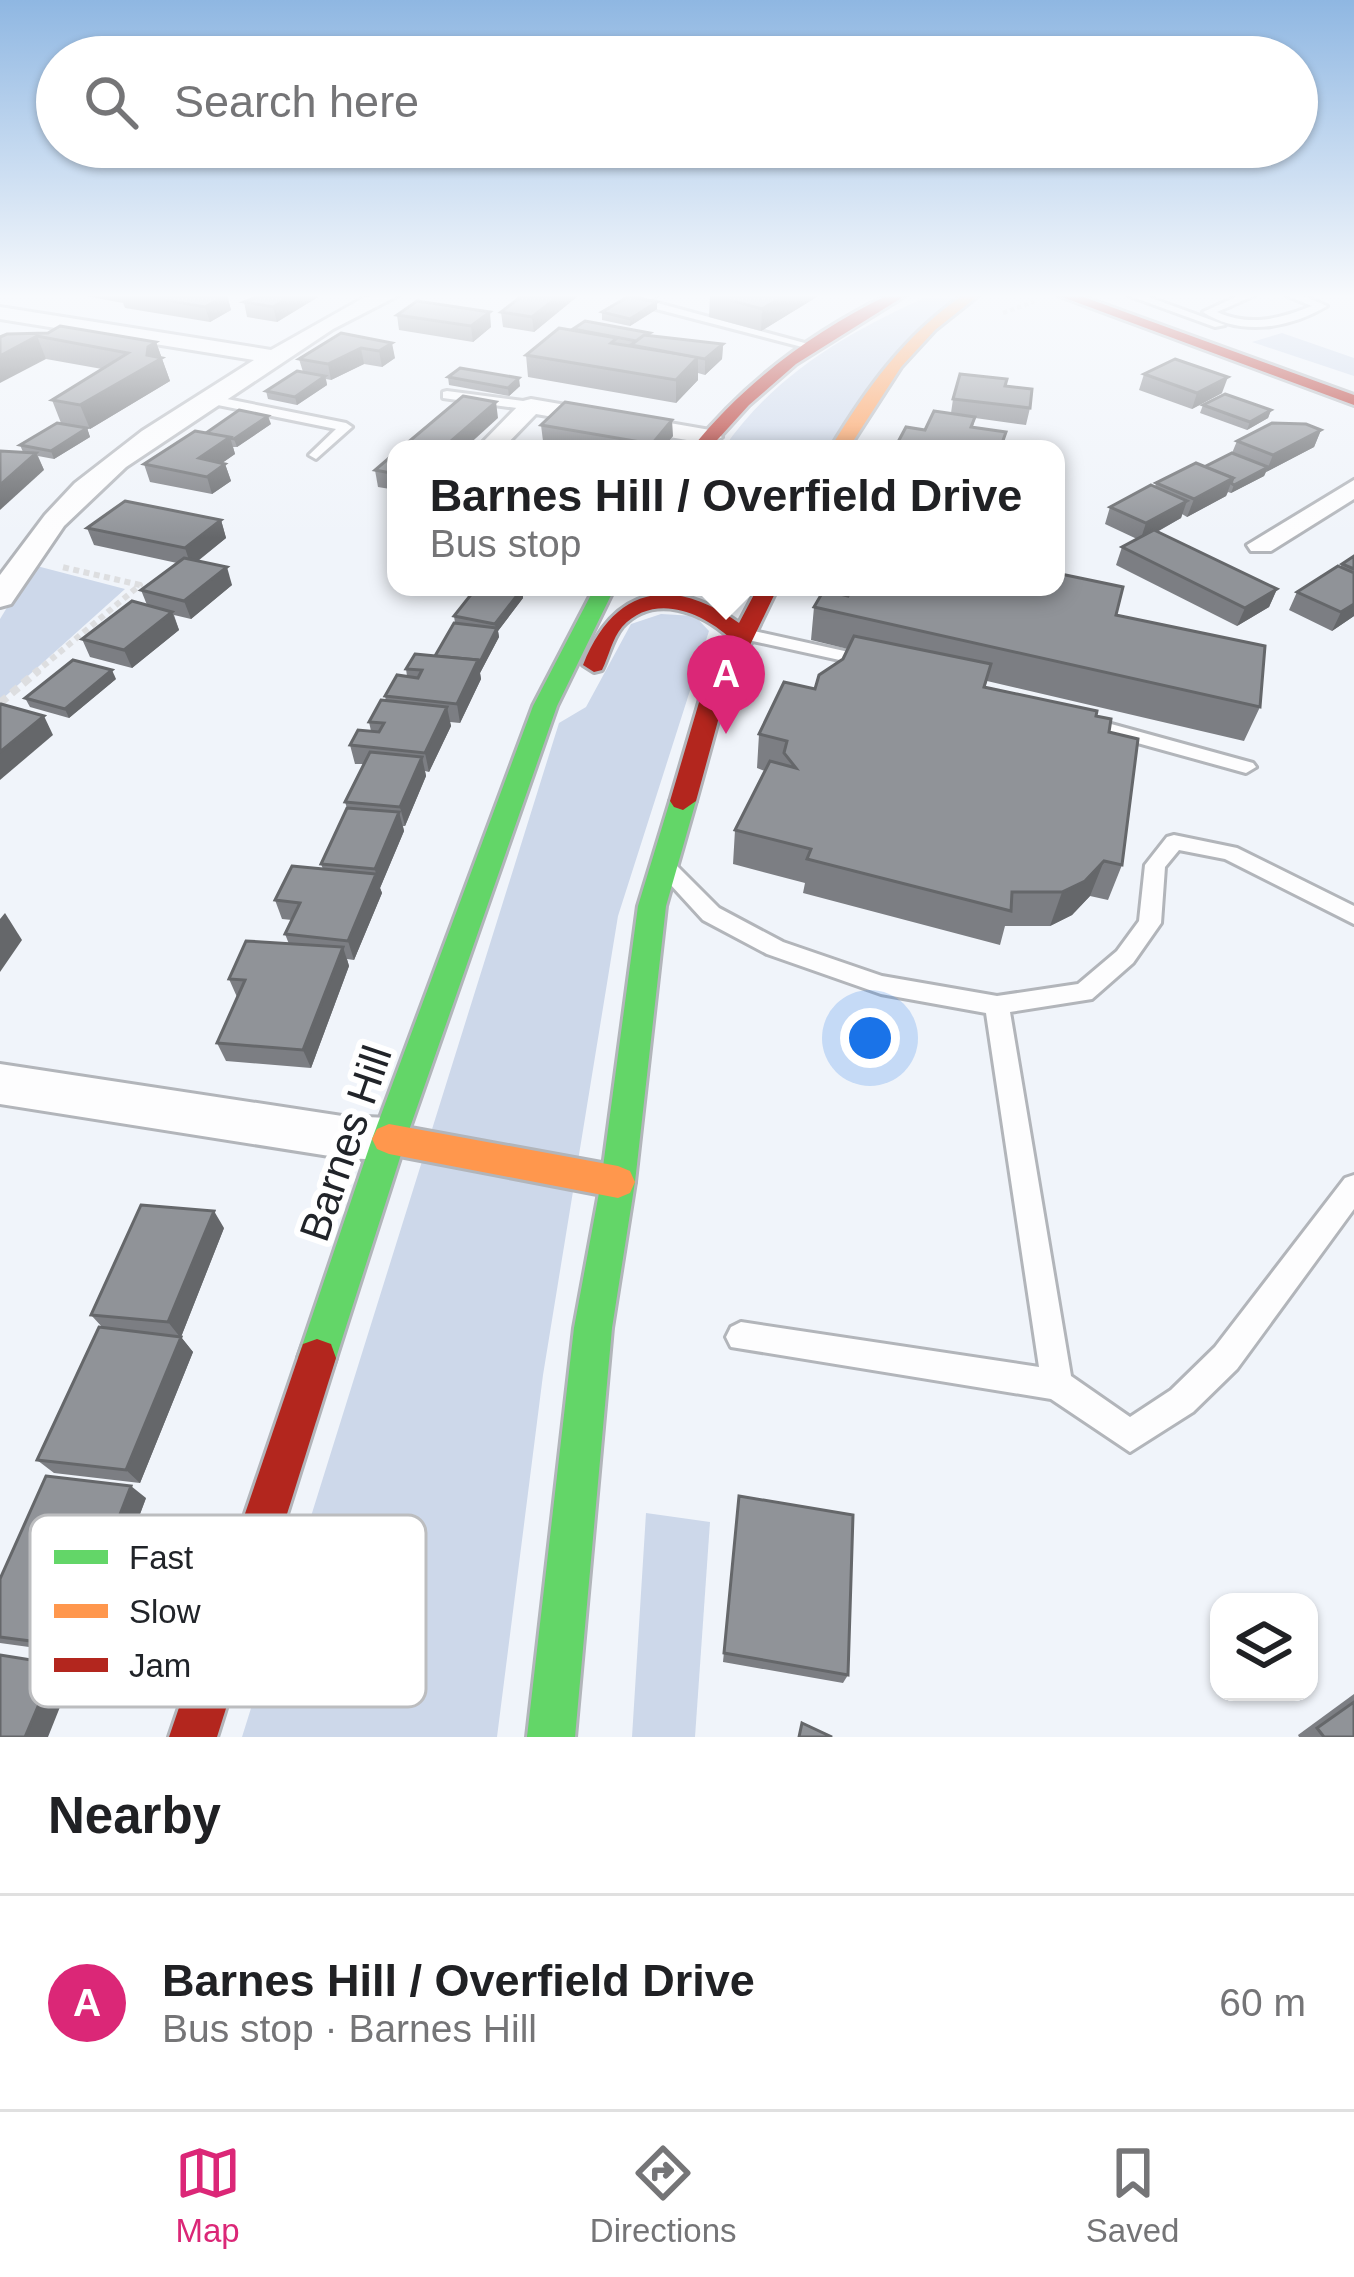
<!DOCTYPE html>
<html lang="en">
<head>
<meta charset="utf-8">
<style>
  :root { --surface:#fff; --page:#f6f6f6; --text:#202124; --muted:#757577; --line:#e0e0e0; --accent:#db2777 }
  body { margin:0; font-family:Arial,sans-serif; background:var(--page); color:var(--text) }
  .controls { position:absolute; right:36px; bottom:36px; display:grid; overflow:hidden; border-radius:24px; box-shadow:0 3px 9px #0004 }
  .controls button { width:108px; height:108px; display:grid; place-items:center; padding:0; border:0; border-bottom:3px solid var(--line); background:var(--surface); color:var(--text); font:60px sans-serif }
  .you { position:absolute; left:870px; top:1038px; width:42px; height:42px; margin:-30px; border:9px solid #fff; border-radius:50%; background:#1a73e8; box-shadow:0 0 0 18px #1a73e833 }
  .badge { display:grid; place-items:center; width:78px; height:78px; border-radius:50%; background:var(--accent); color:#fff; font-size:39px; font-weight:700 }
  .pin { position:absolute; translate:-50% -99px; filter:drop-shadow(0 3px 6px #0008) }
  .pin::after { content:''; position:absolute; top:63px; width:42px; height:36px; background:inherit; clip-path:polygon(0 0,100% 0,50% 100%) }
  .popup { position:absolute; left:387px; top:440px; width:678px; height:156px; box-sizing:border-box; display:grid; place-content:center; border-radius:24px; background:var(--surface); filter:drop-shadow(0 3px 9px #0005); font-size:39px; white-space:nowrap; color:var(--muted) }
  .popup b { font-size:45px; color:var(--text) }
  .popup::after { content:''; position:absolute; left:50%; top:100%; margin-left:-24px; border:24px solid transparent; border-top-color:var(--surface) }
  .list { margin:0; padding:0; list-style:none }
  h2 { display:flex; justify-content:space-between; align-items:center; height:156px; margin:0; padding:0 48px; font-size:51px }
  h2 small { font-size:39px; font-weight:400; color:var(--muted) }
  .list li { display:grid; grid-template-columns:78px 1fr auto; gap:36px; align-items:center; box-sizing:border-box; height:216px; padding:0 48px; border-top:3px solid var(--line) }
  .list b { display:block; font-size:45px; white-space:nowrap }
  .list p { margin:0; font-size:39px; white-space:nowrap; color:var(--muted) }
  .list em { font-size:39px; font-style:normal; color:var(--muted) }
  .icon { flex:none; width:66px; height:66px; fill:none; stroke:currentColor; stroke-width:2; stroke-linecap:round; stroke-linejoin:round }
  .map { position:relative; flex:none; width:1354px; height:1737px; overflow:hidden }
  .search { position:absolute; background:var(--surface); box-shadow:0 3px 9px #0004; left:36px; right:36px; top:36px; height:132px; display:flex; align-items:center; gap:30px; box-sizing:border-box; padding:0 42px; border-radius:66px; color:var(--muted); font-size:45px }
  .sheet { height:372px; background:var(--surface) }
  nav { display:flex; justify-content:space-around; align-items:center; box-sizing:border-box; height:168px; border-top:3px solid var(--line); background:var(--surface); font-size:33px; color:var(--muted) }
  nav a { display:grid; justify-items:center; gap:6px }
  nav .on { color:var(--accent) }
  .map>svg:first-child { display:block }
  .green { fill:#cdd8ea }
  .lines { fill:none; stroke-linecap:round; stroke-linejoin:round }
  .lane-casing { stroke:#b2b5ba; stroke-width:6 }
  .street-casing { stroke:#b2b5ba; stroke-width:6 }
  .fast-casing { stroke:#b2b5ba; stroke-width:6 }
  .slow-casing { stroke:#b2b5ba; stroke-width:6 }
  .jam-casing { stroke:#b2b5ba; stroke-width:6 }
  .path-far2 { stroke:#dddee0; stroke-width:4.5; stroke-dasharray:4.5 3; stroke-linecap:butt }
  .path-far1 { stroke:#dddee0; stroke-width:6; stroke-dasharray:6 4.5; stroke-linecap:butt }
  .path { stroke:#dddee0; stroke-width:8; stroke-dasharray:9 6; stroke-linecap:butt }
  .lane { fill:#fdfdfe; fill-rule:evenodd }
  .street { fill:#fdfdfe; fill-rule:evenodd }
  .fast { fill:#63d668; fill-rule:evenodd }
  .slow { fill:#ff974d; fill-rule:evenodd }
  .jam { fill:#b3261e; fill-rule:evenodd }
  .wall { fill:#7c7e83 }
  .shaded-wall { fill:#65676a }
  .building { fill:#909398; stroke:#65676a; stroke-width:3 }
  .labels { text-anchor:middle; stroke-width:12; stroke-linejoin:round; paint-order:stroke }
  .near-street-label { font-size:42px; fill:#212429; stroke:#fff }
  .key { fill:#fff; stroke:#bcbdbf; stroke-width:3 }
  .key-label { font-size:33px; fill:#212429 }
</style>
</head>
<body>
<div class="map">
<svg width="1354" height="1737" viewBox="0 0 1354 1737">
  <rect width="100%" height="100%" fill="#f0f4fa"/>
  <!-- green -->
  <g class="green">
    <path d="M931,295H960L829,449H723C775,373 850,331 931,295Z"/>
    <path d="M1282,333L1354,358V376L1252,342Z"/>
    <path d="M33,565L125,589L0,701V619Z"/>
    <path d="M661,614L695,616L709,631L618,916L543,1375L497,1737H242L559,723L586,707L631,624Z"/>
    <path d="M646,1513L710,1522L695,1737H632Z"/>
  </g>
  <g class="lines">
    <!-- lane casing -->
    <g class="lane-casing">
      <g id="lane">
        <path d="M644,295H657L650,301L812,345L806,348L637,304V300Z"/>
        <path d="M1127,295H1143L1225,325L1215,327Z"/>
        <path d="M1240,295H1255L1217,312C1250,327 1279,319 1312,306L1285,295H1301L1327,306C1290,328 1241,337 1203,312Z"/>
        <path d="M447,391L531,402L537,406L531,410L443,398V392Z"/>
        <path d="M207,395L346,423L352,427L316,459L309,455L336,429L203,402L201,399Z"/>
        <path d="M745,629L867,656L876,661L867,666L739,638V630Z"/>
        <path d="M1082,716L1253,763L1256,767L1246,773L1076,726L1073,722Z"/>
        <path d="M1174,835L1237,848L1354,906V924L1225,859L1179,850L1165,867L1161,923L1133,963L1092,999L1010,1012L1071,1376L1130,1417L1171,1390L1215,1347L1345,1178L1354,1175V1209L1237,1369L1193,1412L1130,1452L1051,1399L731,1347L726,1337L731,1327L741,1322L1039,1367L986,1013L881,994L767,954L703,920L659,872L656,867L659,862H673L719,908L783,942L882,976L997,996L1078,984L1117,951L1139,921L1145,865L1167,837Z"/>
      </g>
    </g>
    <!-- street casing -->
    <g class="street-casing">
      <g id="street">
        <path d="M399,295L333,329L126,467L64,526L11,604L0,607V575L45,515L75,483L142,431L254,360L0,319V307L271,350L365,297Z"/>
        <path d="M531,399L710,430L722,437L710,444L536,414L502,449H476L523,401Z"/>
        <path d="M1354,480V499L1271,551H1251L1247,545Z"/>
        <path d="M0,1064L342,1116L389,1118L406,1124L413,1139L406,1154L389,1160L342,1158L0,1104Z"/>
      </g>
    </g>
    <!-- fast casing -->
    <g class="fast-casing">
      <g id="fast">
        <path d="M595,587H615L557,706L406,1139L336,1358L331,1372L317,1377L303,1372L298,1358L372,1139L533,706Z"/>
        <path d="M683,792L696,801L666,906L635,1182L612,1328L575,1737H527L574,1328L601,1182L638,906L670,801Z"/>
      </g>
    </g>
    <!-- slow casing -->
    <g class="slow-casing">
      <g id="slow">
        <path d="M963,295H979L935,330L901,367L848,449H830C866,389 905,335 963,295Z"/>
        <path d="M389,1124L618,1166L630,1171L635,1182L630,1193L618,1198L389,1154L377,1149L372,1139L377,1129Z"/>
      </g>
    </g>
    <!-- jam casing -->
    <g class="jam-casing">
      <g id="jam">
        <path d="M888,295H906L796,364L749,405L709,449H691C744,383 812,332 888,295Z"/>
        <path d="M1057,295H1078L1354,395V405Z"/>
        <path d="M758,587H778L724,699L696,801L683,810L674,807L670,801L700,699L731,639C702,612 654,592 622,627C612,639 609,656 602,670L594,672L583,665C614,587 671,575 739,623Z"/>
        <path d="M317,1339L331,1344L336,1358L217,1737H169L298,1358L303,1344Z"/>
      </g>
    </g>
    <!-- path-far2 -->
    <path class="path-far2" d="M1003,313L1034,302"/>
    <!-- path-far1 -->
    <path class="path-far1" d="M35,673L140,585L62,567"/>
    <!-- path -->
    <path class="path" d="M0,703L39,670"/>
    <!-- lane -->
    <use href="#lane" class="lane"/>
    <!-- street -->
    <use href="#street" class="street"/>
    <!-- fast -->
    <use href="#fast" class="fast"/>
    <!-- slow -->
    <use href="#slow" class="slow"/>
    <!-- jam -->
    <use href="#jam" class="jam"/>
  </g>
  <!-- wall -->
  <g class="wall">
    <path d="M80,295H227L231,310L210,322L125,308L123,303Z"/>
    <path d="M523,295H579L534,332L503,327L501,312Z"/>
    <path d="M820,295L761,331L709,317L710,296Z"/>
    <path d="M318,297L277,322L247,317L244,302Z"/>
    <path d="M657,309L630,326L602,320V312Z"/>
    <path d="M397,315L491,327L473,342L399,330Z"/>
    <path d="M573,331L650,336L723,344L722,359L705,375L698,373V380L676,403L528,377L526,355Z"/>
    <path d="M341,333L395,358L382,367L364,364L331,380L326,379L327,385L297,405L268,399L266,391L303,372L299,359Z"/>
    <path d="M7,334L156,342L170,381L90,429L87,428L90,437L54,459L38,456L44,470L23,452L20,445L61,423L52,400L102,369L46,359Z"/>
    <path d="M1144,374L1222,393L1192,409L1139,390Z"/>
    <path d="M448,377L520,386L509,396L449,385Z"/>
    <path d="M1005,386L1030,408L1026,425L975,418L973,427L1006,432L1002,449H897L898,442L925,430L951,413L953,399Z"/>
    <path d="M1203,405L1271,410L1268,418L1247,430L1200,413Z"/>
    <path d="M271,424L237,447H233L235,454L222,463L225,464L231,481L212,494L150,482L144,464L206,433Z"/>
    <path d="M541,425L673,436L662,449H587L543,441Z"/>
    <path d="M1321,430L1314,447L1266,472L1264,476L1231,493L1228,492L1226,496L1187,517L1182,514L1181,518L1157,532L1277,589L1269,607L1237,626L1116,565L1122,547L1137,539L1105,524L1110,507L1155,487L1156,483L1204,467L1232,453L1237,441Z"/>
    <path d="M396,452V490L378,487L375,470Z"/>
    <path d="M221,520L226,538L198,561L232,585L191,619L174,615L179,630L132,668L90,657L82,639L147,605L141,590L177,563L94,545L87,528Z"/>
    <path d="M1354,556V616L1332,631L1289,610L1297,592L1340,567L1342,564Z"/>
    <path d="M477,587H531L525,595L523,594V598L498,631L499,637L480,673L481,679L460,723L450,722L451,726L429,772L425,771L426,776L405,826H403L404,831L380,888L382,893L354,960L347,959L349,966L311,1068L226,1061L217,1043L237,997L229,979L289,944L285,934L292,920L282,919L275,900L323,869L321,864L347,808L345,802L364,764H355L350,745L371,731L369,722L386,701L385,696L407,676L406,669L435,656L455,623L454,616Z"/>
    <path d="M848,596L1116,615L1260,707L1244,741L987,681L985,687L1096,716L1109,732L1122,865L1108,900L1090,896L1072,915L1050,926H1005L1000,945L803,893L805,883L733,864L735,830L765,771L757,768L759,734L815,689L843,659L848,649L811,640L814,607Z"/>
    <path d="M116,679L69,718L30,707L25,698Z"/>
    <path d="M224,1228L181,1337L193,1352L140,1483L54,1473L37,1460L103,1328L91,1315Z"/>
    <path d="M739,1496L848,1675L843,1683L723,1662Z"/>
    <path d="M146,1498L87,1655L0,1643V1579Z"/>
    <path d="M1354,1694V1737H1299L1298,1735Z"/>
  </g>
  <!-- shaded-wall -->
  <g class="shaded-wall">
    <path d="M227,295L231,310L210,322L205,307Z"/>
    <path d="M293,295H318V297L277,322L273,307Z"/>
    <path d="M560,295H579L534,332L532,317Z"/>
    <path d="M786,295H820L761,331L762,309Z"/>
    <path d="M657,302V309L630,326V319Z"/>
    <path d="M490,312L491,327L473,342L471,326Z"/>
    <path d="M37,336L46,359L0,383V356Z"/>
    <path d="M156,342L170,381L90,429L80,405L147,355L148,347Z"/>
    <path d="M392,343L395,358L382,367L379,351Z"/>
    <path d="M723,344L722,359L705,375V359Z"/>
    <path d="M361,348L364,364L331,380L328,364Z"/>
    <path d="M698,357V380L676,403V380Z"/>
    <path d="M325,376L327,385L297,405L295,397Z"/>
    <path d="M1228,377L1222,393L1192,409L1197,393Z"/>
    <path d="M519,378L520,386L509,396L508,388Z"/>
    <path d="M496,402L498,418L464,449H442Z"/>
    <path d="M1271,410L1268,418L1247,430L1250,422Z"/>
    <path d="M268,416L271,424L237,447L234,439Z"/>
    <path d="M672,420L673,436L662,449H652V444Z"/>
    <path d="M87,428L90,437L54,459L51,451Z"/>
    <path d="M1321,430L1314,447L1266,472L1273,455Z"/>
    <path d="M230,437L235,454L205,475L199,458Z"/>
    <path d="M36,453L44,470L0,510V485Z"/>
    <path d="M225,464L231,481L212,494L207,477Z"/>
    <path d="M1268,467L1264,476L1231,493L1234,485Z"/>
    <path d="M1233,478L1226,496L1187,517L1194,499Z"/>
    <path d="M1187,501L1181,518L1140,541L1146,523Z"/>
    <path d="M221,520L226,538L191,566L185,548Z"/>
    <path d="M227,567L232,585L191,619L184,601Z"/>
    <path d="M522,589L523,598L498,631L499,637L480,673L481,679L460,723L457,704L478,660L496,630L495,624Z"/>
    <path d="M1277,589L1269,607L1237,626L1245,608Z"/>
    <path d="M1354,604V616L1332,631L1341,612Z"/>
    <path d="M172,612L179,630L132,668L124,650Z"/>
    <path d="M112,670L116,679L69,718L65,709Z"/>
    <path d="M447,707L451,726L429,772L425,753Z"/>
    <path d="M44,716L53,735L0,780V752Z"/>
    <path d="M422,757L426,776L405,826L400,807Z"/>
    <path d="M399,812L404,831L380,888L382,893L354,960L348,941L376,875L375,869Z"/>
    <path d="M1104,861L1090,896L1072,915L1050,926L1062,892Z"/>
    <path d="M5,913L22,940L0,972V919Z"/>
    <path d="M343,947L349,966L311,1068L303,1050Z"/>
    <path d="M214,1211L224,1228L181,1337L193,1352L140,1483L126,1470L180,1337L168,1322Z"/>
    <path d="M131,1486L146,1498L87,1655L69,1646Z"/>
    <path d="M56,1664L74,1672L48,1737H25Z"/>
  </g>
  <!-- building -->
  <g class="building">
    <path d="M134,295H226L205,307Z"/>
    <path d="M262,295H293L273,307L244,302Z"/>
    <path d="M523,295H560L532,317L501,312Z"/>
    <path d="M710,295H786L762,309Z"/>
    <path d="M629,296L657,302L630,319L602,312Z"/>
    <path d="M417,301L490,312L471,326L397,315Z"/>
    <path d="M585,321L650,333L636,341L573,329Z"/>
    <path d="M60,326L156,342L148,347L147,355L162,358L80,405L52,400L128,353L37,336L0,356V337L7,334L48,333Z"/>
    <path d="M559,328L617,338L611,343L698,357L676,380L526,355Z"/>
    <path d="M341,333L392,343L379,351L361,348L328,364L299,359Z"/>
    <path d="M644,335L723,344L705,359L631,345Z"/>
    <path d="M1175,359L1228,377L1197,393L1144,374Z"/>
    <path d="M460,368L519,378L508,388L448,377Z"/>
    <path d="M297,371L325,376L295,397L266,391Z"/>
    <path d="M960,374L1007,379L1005,386L1032,389L1030,408L953,399Z"/>
    <path d="M1225,394L1271,410L1250,422L1203,405Z"/>
    <path d="M463,396L496,402L442,449H400Z"/>
    <path d="M565,402L672,420L652,444L541,425Z"/>
    <path d="M239,410L268,416L234,439L206,433Z"/>
    <path d="M934,411L975,417L971,427L1006,432L1000,449H906L908,444L898,442L906,427L925,430Z"/>
    <path d="M57,423L87,428L51,451L20,445Z"/>
    <path d="M1272,423L1306,424L1321,430L1273,455L1237,441Z"/>
    <path d="M195,431L230,437L199,458L225,464L207,477L144,464Z"/>
    <path d="M0,451L36,453L0,485Z"/>
    <path d="M396,452V474L375,470Z"/>
    <path d="M1232,453L1268,467L1234,485L1231,483L1233,478L1204,467Z"/>
    <path d="M1196,463L1233,478L1194,499L1156,483Z"/>
    <path d="M1151,485L1187,501L1146,523L1110,507Z"/>
    <path d="M125,501L221,520L185,548L87,528Z"/>
    <path d="M1154,530L1277,589L1245,608L1122,547Z"/>
    <path d="M1354,556V569L1342,564Z"/>
    <path d="M184,558L227,567L184,601L141,590Z"/>
    <path d="M1338,566L1354,573V604L1341,612L1297,592Z"/>
    <path d="M1056,573L1123,587L1116,615L1265,646L1260,707L814,607L824,590L848,596L853,587H1056Z"/>
    <path d="M477,587H512L522,589L495,624L454,616Z"/>
    <path d="M132,601L172,612L124,650L82,639Z"/>
    <path d="M454,623L497,628L479,664L478,660L435,656Z"/>
    <path d="M854,636L991,664L984,687L1097,711L1096,716L1111,719L1109,732L1138,739L1122,865L1104,861L1085,881L1062,892H1012L1011,911L807,859L811,849L735,830L770,761L796,768L784,753L787,741L759,734L784,682L815,689L819,675L843,659Z"/>
    <path d="M415,654L478,660L457,704L385,696L397,675L418,678L422,670L406,669Z"/>
    <path d="M73,660L112,670L65,709L25,698Z"/>
    <path d="M381,700L447,707L425,753L350,745L358,730L379,732L384,723L369,722Z"/>
    <path d="M1,704L44,716L0,752V705Z"/>
    <path d="M370,752L422,757L400,807L345,802Z"/>
    <path d="M347,808L399,812L375,869L321,864Z"/>
    <path d="M292,866L376,874L348,941L285,934L300,903L275,900Z"/>
    <path d="M246,941L343,947L303,1050L217,1043L245,980L229,979Z"/>
    <path d="M141,1205L214,1211L168,1322L91,1315Z"/>
    <path d="M99,1327L181,1337L126,1470L37,1460Z"/>
    <path d="M46,1476L131,1486L69,1646L0,1637V1579Z"/>
    <path d="M739,1496L853,1515L848,1675L724,1653Z"/>
    <path d="M0,1655L56,1664L25,1737H0Z"/>
    <path d="M1354,1702V1737H1324L1317,1728Z"/>
    <path d="M802,1723L832,1737H799Z"/>
  </g>
  <!-- sky -->
  <linearGradient id="sky" x2="0" y2="1"><stop stop-color="#8fb7e2"/><stop offset="0.55" stop-color="#f8fafd"/><stop offset="1" stop-color="#f8fafd" stop-opacity="0"/></linearGradient>
  <rect width="1354" height="538" fill="url(#sky)"/>
  <g class="labels">
    <!-- near-street labels -->
    <g class="near-street-label">
      <text transform="translate(345 1143) rotate(-71)" y="15">Barnes Hill</text>
    </g>
  </g>
  <!-- legend -->
  <rect x="30" y="1515" width="396" height="192" rx="18" class="key"/>
  <rect x="54" y="1550" width="54" height="14" fill="#63d668"/>
  <rect x="54" y="1604" width="54" height="14" fill="#ff974d"/>
  <rect x="54" y="1658" width="54" height="14" fill="#b3261e"/>
  <g class="key-label">
    <text x="129" y="1569">Fast</text>
    <text x="129" y="1623">Slow</text>
    <text x="129" y="1677">Jam</text>
  </g>
</svg>
<div class="controls">
<button><svg class="icon" aria-label="layers" viewBox="0 0 24 24"><path d="M12 4l9 5-9 5-9-5zM3 14l9 5 9-5"/></svg></button>
</div>
<div class="you"></div>
<div class="pin badge" style="left:726px;top:734px">A</div>
<div class="popup"><b>Barnes Hill / Overfield Drive</b>Bus stop</div>
<div class="search"><svg class="icon" aria-label="search" viewBox="0 0 24 24"><circle cx="10" cy="10" r="6"/><path d="M15 15l6 6"/></svg>Search here</div>
</div>
<section class="sheet">
<h2>Nearby<small></small></h2>
<ul class="list">
<li><span class="badge">A</span><div><b>Barnes Hill / Overfield Drive</b><p>Bus stop · Barnes Hill</p></div><em>60 m</em></li>
</ul>
</section>
<nav>
<a class="on"><svg class="icon" aria-label="map" viewBox="0 0 24 24"><path d="M3 6l6-2 6 2 6-2v14l-6 2-6-2-6 2zM9 4v14M15 6v14"/></svg>Map</a>
<a><svg class="icon" aria-label="directions" viewBox="0 0 24 24"><path d="M12 3l9 9-9 9-9-9zM9 14v-3h6M13 9l2 2-2 2"/></svg>Directions</a>
<a><svg class="icon" aria-label="saved" viewBox="0 0 24 24"><path d="M7 4h10v16l-5-4-5 4z"/></svg>Saved</a>
</nav>
</body>
</html>
